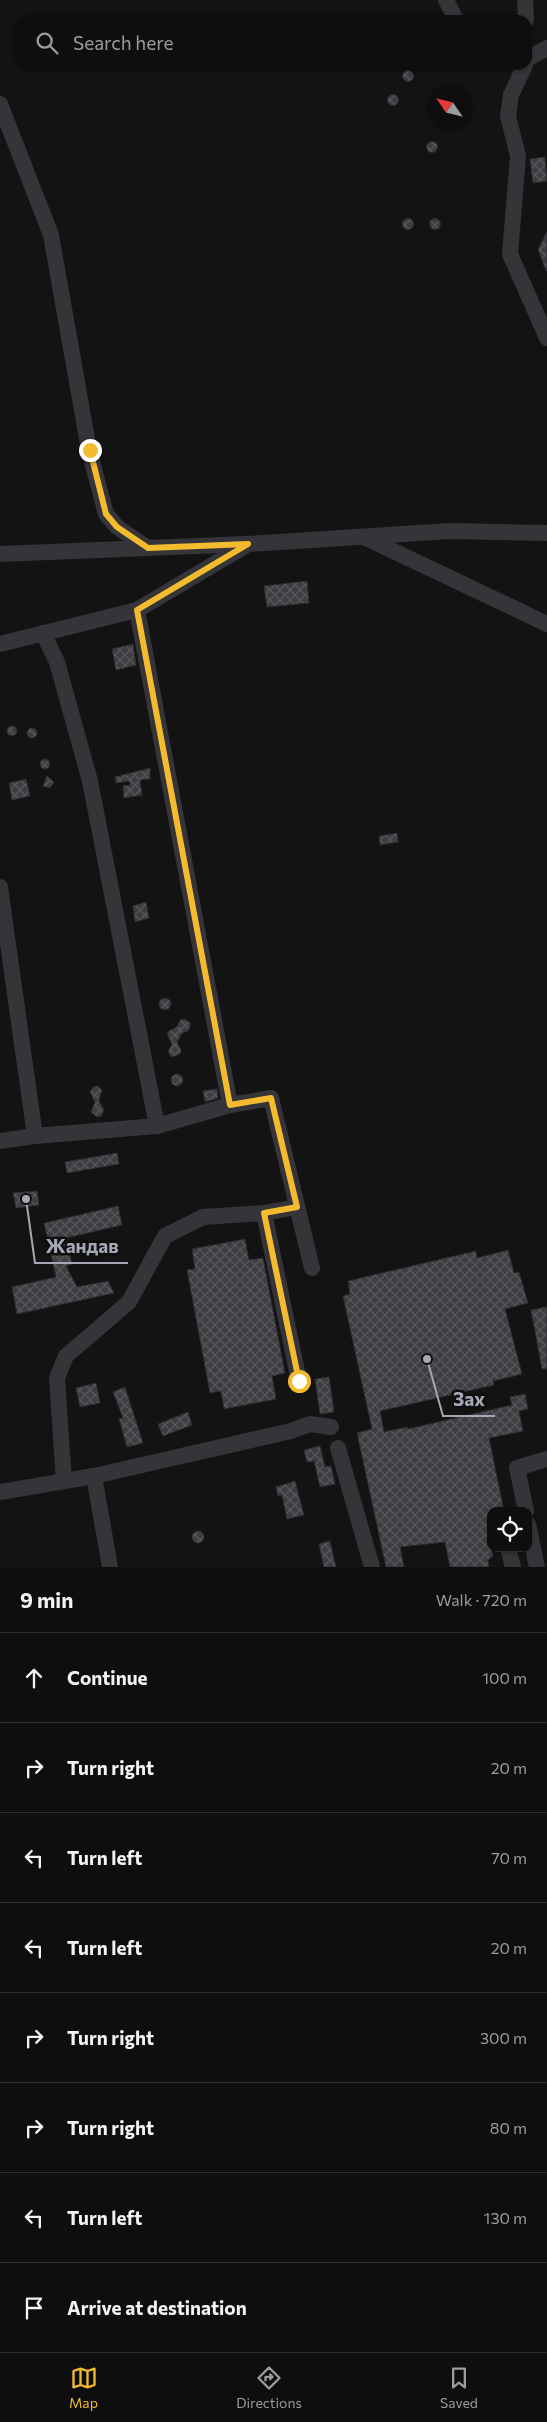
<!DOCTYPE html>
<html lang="en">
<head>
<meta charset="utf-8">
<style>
  :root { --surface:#0e0e0f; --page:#1c1c1d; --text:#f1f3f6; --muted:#9b9c9e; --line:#2e2e2f; --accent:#f3bb2d }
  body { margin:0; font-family:Commissioner,sans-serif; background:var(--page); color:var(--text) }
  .controls { position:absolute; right:15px; bottom:15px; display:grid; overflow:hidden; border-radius:10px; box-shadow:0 1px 4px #0004 }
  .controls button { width:45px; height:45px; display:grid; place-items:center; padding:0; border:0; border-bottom:1px solid var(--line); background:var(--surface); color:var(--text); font:25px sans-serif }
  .compass { position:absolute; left:427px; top:85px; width:45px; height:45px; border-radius:50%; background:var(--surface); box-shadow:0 1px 4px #0004; rotate:305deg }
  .stop { position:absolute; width:15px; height:15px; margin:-11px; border:4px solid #f3bb2d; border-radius:50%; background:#fff }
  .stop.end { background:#f3bb2d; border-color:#fff; box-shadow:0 1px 5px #0008 }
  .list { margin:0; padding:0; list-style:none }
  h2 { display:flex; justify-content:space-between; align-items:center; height:65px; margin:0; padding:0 20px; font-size:21px }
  h2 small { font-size:16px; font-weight:400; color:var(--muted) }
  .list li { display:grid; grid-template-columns:32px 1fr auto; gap:15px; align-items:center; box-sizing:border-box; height:90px; padding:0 20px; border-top:1px solid var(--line) }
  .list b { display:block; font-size:19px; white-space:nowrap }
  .list em { font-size:16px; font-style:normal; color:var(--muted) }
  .icon { flex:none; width:28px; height:28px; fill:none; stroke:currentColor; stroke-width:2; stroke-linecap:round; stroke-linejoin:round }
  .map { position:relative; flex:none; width:547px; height:1567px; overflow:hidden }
  .search { position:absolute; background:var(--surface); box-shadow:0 1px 4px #0004; left:15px; right:15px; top:15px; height:55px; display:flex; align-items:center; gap:12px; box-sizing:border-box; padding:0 18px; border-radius:15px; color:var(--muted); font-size:19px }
  .sheet { height:785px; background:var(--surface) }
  nav { display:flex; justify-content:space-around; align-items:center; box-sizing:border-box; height:70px; border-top:1px solid var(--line); background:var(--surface); font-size:14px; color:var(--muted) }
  nav a { display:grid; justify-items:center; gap:2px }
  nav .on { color:var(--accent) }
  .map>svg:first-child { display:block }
  .building { fill:url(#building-cross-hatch); stroke:#2d2d31 }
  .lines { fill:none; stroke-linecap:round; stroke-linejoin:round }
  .minor { stroke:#343439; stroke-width:16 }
  .route { stroke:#f3bb2d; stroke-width:6 }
  .leader { fill:none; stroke:#a4a8b5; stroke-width:2 }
  .callout-dot { fill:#a4a8b5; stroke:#0e0e0f; stroke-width:2 }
  .callout-label { font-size:19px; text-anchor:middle; font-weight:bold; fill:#a4a8b5; stroke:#0e0e0f; stroke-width:5; stroke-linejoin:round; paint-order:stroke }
</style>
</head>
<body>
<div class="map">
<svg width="547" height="1567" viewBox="0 0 547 1567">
  <defs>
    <pattern id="building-cross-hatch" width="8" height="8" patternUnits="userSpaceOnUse" patternTransform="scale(1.25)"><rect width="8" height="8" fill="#3d3d42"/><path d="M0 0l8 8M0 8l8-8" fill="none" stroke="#56565b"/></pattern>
  </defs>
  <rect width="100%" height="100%" fill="#131314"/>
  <!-- building -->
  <g class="building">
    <circle cx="408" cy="76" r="5.5"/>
    <circle cx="393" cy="100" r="5.5"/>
    <circle cx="432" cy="147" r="5.5"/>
    <path d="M545,157L547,181L533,183L530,159Z"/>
    <circle cx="435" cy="224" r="5.5"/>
    <circle cx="408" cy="224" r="5.5"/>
    <path d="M547,232V270L546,271L538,249Z"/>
    <path d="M307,581L309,603L267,607L264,586Z"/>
    <path d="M133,644L136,665L116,670L112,649Z"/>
    <circle cx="12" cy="731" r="5"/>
    <circle cx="32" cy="733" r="5"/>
    <circle cx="45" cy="764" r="5"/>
    <path d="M150,768V779L140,780L142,795L124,798L123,786L130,785L129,781L116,783L115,777Z"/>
    <path d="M47,776L54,782L50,788L43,786Z"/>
    <path d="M26,779L30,796L12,800L9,783Z"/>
    <path d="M397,833L398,842L380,845L379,836Z"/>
    <path d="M146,902L149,918L135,922L133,906Z"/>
    <circle cx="165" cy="1004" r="6"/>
    <path d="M185,1019L190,1023V1027L188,1031L182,1033L177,1042L181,1050L180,1054L172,1057L168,1052L172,1044L167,1034L169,1031L177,1027L180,1020Z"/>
    <circle cx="177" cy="1080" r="6"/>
    <path d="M97,1086L102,1090L99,1101L104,1110L101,1116L97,1117L91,1112L95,1102L90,1092L93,1087Z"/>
    <path d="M217,1089L218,1098L205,1102L203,1091Z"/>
    <path d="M117,1153L119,1164L67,1173L65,1162Z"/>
    <path d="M37,1191L39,1205L16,1208L13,1193Z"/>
    <path d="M118,1206L122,1225L66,1238L72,1264L66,1266L77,1287L108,1281L114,1293L17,1314L12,1287L56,1277L44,1223Z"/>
    <path d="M245,1239L249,1260L263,1258L285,1373L272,1376L276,1399L224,1409L221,1391L210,1393L187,1270L195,1269L192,1249Z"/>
    <path d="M508,1250L514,1273L519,1272L528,1303L505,1309L522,1374L493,1381L494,1385L380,1411L384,1432L407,1427L408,1429L512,1405L510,1397L525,1394L528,1409L519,1411L523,1431L489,1438L504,1511H491V1548L493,1556L488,1560L489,1567H450L445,1542L400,1547L404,1567H386L357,1433L372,1429L343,1296L350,1294L348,1281L476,1251L477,1258Z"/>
    <path d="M547,1307V1369H542L531,1310Z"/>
    <path d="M329,1377L334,1412L320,1414L315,1379Z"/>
    <path d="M96,1383L100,1403L80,1407L76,1388Z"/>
    <path d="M125,1387L143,1443L127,1447L119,1419L123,1418L113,1392Z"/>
    <path d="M188,1412L192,1425L163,1436L158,1424Z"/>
    <path d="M320,1446L325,1467L331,1466L335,1484L320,1487L314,1461L307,1462L304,1450Z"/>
    <path d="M295,1481L304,1515L287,1519L282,1495L278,1496L276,1487Z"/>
    <circle cx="198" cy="1537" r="6"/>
    <path d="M330,1541L336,1567H324L319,1544Z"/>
  </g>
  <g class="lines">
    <!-- minor -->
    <g class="minor">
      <path d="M446,0L456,20"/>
      <path d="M525,0L526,20"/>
      <path d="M527,59L547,48"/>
      <path d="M525,65L511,95L508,116L518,156L510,254L547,338"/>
      <path d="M0,104L51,235L89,450L106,514L117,527L148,548"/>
      <path d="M366,538L547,624"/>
      <path d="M0,554L245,544"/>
      <path d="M137,610L230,1105"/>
      <path d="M43,633L57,662L90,781L157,1126"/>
      <path d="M0,644L137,610L248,544L450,531L547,533"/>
      <path d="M0,887L35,1136"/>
      <path d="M0,1141L35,1136L157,1126L230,1105L271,1098L312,1268"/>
      <path d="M264,1213L299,1381"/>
      <path d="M338,1448L372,1567"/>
      <path d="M94,1476L110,1567"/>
      <path d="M64,1481L57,1378L66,1356L129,1302L165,1236L203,1217L264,1213L297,1207"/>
      <path d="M0,1492L94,1476L291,1431L310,1424L331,1427"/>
      <path d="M526,1511L517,1468L547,1459"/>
      <path d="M528,1524L537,1567"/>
      <path d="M508,1548L513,1567"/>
    </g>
  </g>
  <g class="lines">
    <!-- route -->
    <path class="route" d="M90,450L106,514L117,527L148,548L248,544L137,610L230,1105L271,1098L297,1207L264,1213L299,1381"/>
  </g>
  <!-- callouts -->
  <path class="leader" d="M26 1199L35 1263H128M427 1359L443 1416H495"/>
  <g class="callout-dot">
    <circle cx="26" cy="1199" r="5"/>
    <circle cx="427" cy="1359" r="5"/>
  </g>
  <g class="callout-label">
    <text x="82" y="1253">Жандав</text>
    <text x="469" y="1406">Зах</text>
  </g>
</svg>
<div class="controls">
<button><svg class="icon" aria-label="locate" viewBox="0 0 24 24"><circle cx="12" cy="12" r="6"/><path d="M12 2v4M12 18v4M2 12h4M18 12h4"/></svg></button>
</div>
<svg class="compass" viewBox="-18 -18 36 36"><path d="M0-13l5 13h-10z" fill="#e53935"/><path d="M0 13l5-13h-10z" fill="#9b9c9e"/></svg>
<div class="stop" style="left:299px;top:1381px"></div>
<div class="stop end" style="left:90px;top:450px"></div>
<div class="search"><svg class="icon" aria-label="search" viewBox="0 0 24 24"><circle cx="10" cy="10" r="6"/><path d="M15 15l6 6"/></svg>Search here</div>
</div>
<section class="sheet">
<h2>9 min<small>Walk · 720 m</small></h2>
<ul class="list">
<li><svg class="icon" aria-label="ahead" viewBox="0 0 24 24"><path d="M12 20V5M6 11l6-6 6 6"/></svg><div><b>Continue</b></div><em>100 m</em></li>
<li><svg class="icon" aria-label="right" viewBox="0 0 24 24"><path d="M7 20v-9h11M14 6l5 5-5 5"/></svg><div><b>Turn right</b></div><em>20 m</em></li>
<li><svg class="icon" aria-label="left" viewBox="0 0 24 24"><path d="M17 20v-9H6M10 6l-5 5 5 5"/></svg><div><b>Turn left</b></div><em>70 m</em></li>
<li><svg class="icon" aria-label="left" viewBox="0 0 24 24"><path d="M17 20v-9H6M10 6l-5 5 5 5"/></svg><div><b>Turn left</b></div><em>20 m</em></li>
<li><svg class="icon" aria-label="right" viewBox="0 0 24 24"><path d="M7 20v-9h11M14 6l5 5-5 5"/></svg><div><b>Turn right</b></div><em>300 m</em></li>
<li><svg class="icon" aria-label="right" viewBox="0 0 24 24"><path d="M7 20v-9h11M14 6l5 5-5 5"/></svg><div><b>Turn right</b></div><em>80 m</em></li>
<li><svg class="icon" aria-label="left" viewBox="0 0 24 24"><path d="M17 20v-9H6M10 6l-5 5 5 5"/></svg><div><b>Turn left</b></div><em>130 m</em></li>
<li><svg class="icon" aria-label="arrive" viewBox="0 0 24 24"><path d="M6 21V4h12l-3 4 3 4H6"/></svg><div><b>Arrive at destination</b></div></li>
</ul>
</section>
<nav>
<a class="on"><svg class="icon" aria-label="map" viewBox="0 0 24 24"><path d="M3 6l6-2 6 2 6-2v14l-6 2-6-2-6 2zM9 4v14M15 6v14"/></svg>Map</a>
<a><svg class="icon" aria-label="directions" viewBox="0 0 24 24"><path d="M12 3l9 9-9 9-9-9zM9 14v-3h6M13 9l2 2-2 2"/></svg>Directions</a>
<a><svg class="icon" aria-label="saved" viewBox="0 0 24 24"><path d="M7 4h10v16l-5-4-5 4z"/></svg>Saved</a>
</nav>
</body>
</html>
